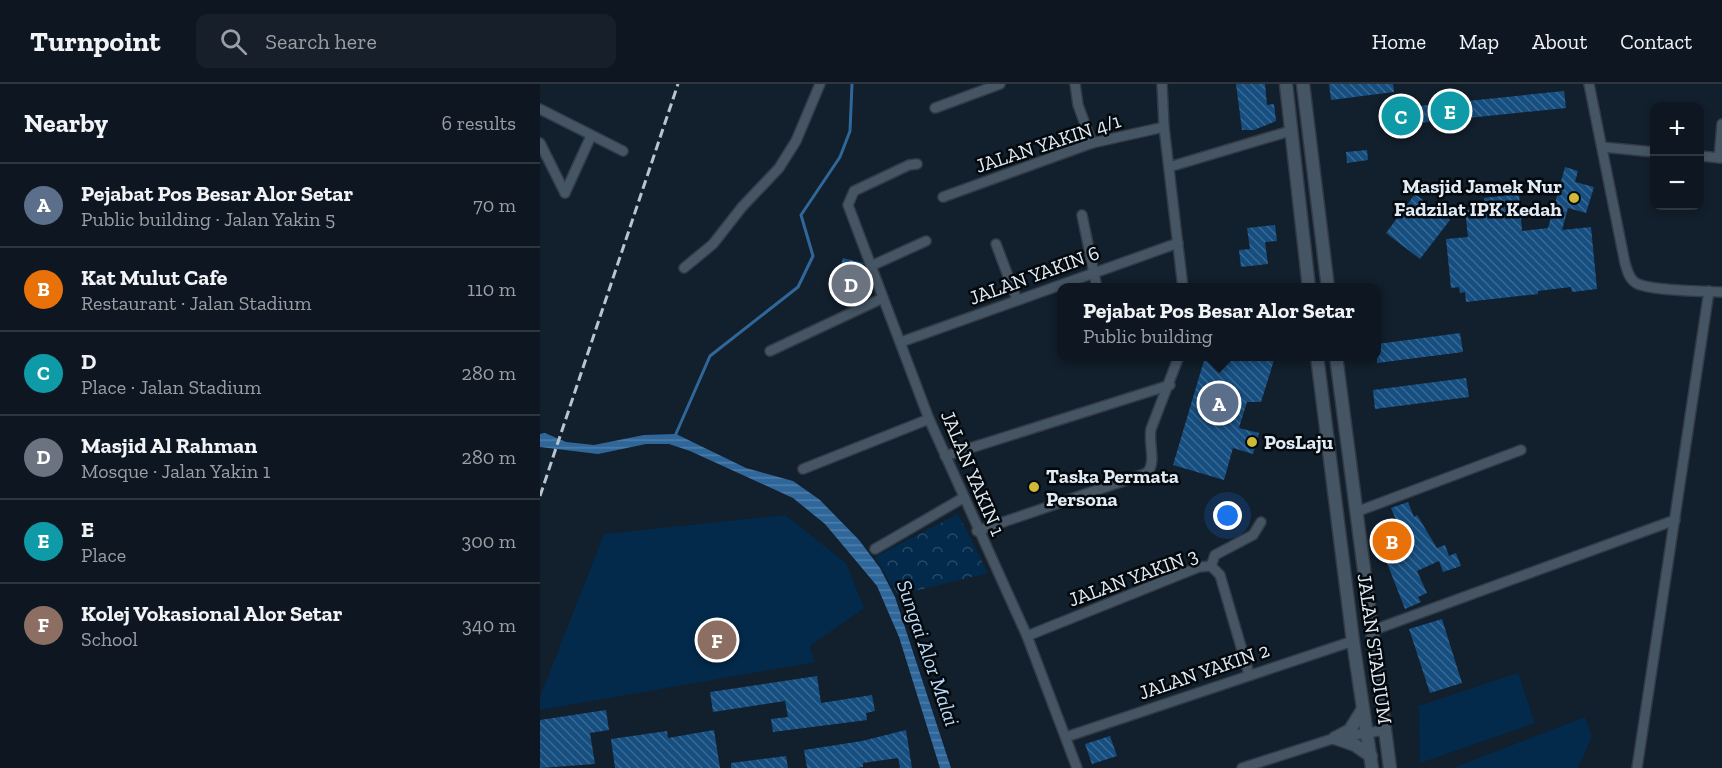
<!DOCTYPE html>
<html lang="en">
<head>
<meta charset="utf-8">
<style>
  :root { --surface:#0e1721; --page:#17202a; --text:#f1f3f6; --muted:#9b9fa5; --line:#2e363f; --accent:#ceb938 }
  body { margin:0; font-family:"Zilla Slab",serif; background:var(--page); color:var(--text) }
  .controls { position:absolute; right:18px; top:18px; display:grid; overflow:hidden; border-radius:12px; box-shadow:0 3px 9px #0003 }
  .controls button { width:54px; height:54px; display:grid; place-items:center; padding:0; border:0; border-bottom:2px solid var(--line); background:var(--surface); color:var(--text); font:30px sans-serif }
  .you { position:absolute; left:688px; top:432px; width:21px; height:21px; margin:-15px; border:4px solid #fff; border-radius:50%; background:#1a73e8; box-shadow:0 0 0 9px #1a73e833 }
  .badge { display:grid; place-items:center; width:39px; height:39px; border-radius:50%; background:var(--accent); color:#fff; font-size:20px; font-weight:700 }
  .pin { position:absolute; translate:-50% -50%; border:3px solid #fff; box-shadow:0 2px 6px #0006 }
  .popup { position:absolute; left:517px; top:199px; width:324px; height:78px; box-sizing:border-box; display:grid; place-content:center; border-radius:12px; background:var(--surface); filter:drop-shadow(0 2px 4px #0005); font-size:20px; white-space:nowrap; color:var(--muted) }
  .popup b { font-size:22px; color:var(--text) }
  .popup::after { content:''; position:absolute; left:50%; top:100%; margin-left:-12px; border:12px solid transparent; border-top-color:var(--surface) }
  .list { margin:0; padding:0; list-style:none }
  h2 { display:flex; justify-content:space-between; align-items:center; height:78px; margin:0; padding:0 24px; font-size:26px }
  h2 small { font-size:20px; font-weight:400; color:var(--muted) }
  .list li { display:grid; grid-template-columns:39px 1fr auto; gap:18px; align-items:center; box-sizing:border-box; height:84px; padding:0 24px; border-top:2px solid var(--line) }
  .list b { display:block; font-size:22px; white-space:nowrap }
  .list p { margin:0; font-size:20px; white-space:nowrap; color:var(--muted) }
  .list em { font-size:20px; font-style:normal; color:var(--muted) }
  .icon { flex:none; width:33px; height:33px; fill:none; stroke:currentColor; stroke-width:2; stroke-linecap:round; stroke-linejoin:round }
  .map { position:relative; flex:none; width:1182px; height:684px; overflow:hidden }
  header { display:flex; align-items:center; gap:36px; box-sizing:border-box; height:84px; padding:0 30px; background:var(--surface); border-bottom:2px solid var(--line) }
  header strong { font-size:28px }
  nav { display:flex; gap:33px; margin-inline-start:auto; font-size:21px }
  .search { width:420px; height:54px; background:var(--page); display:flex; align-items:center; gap:15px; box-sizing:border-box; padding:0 21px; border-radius:12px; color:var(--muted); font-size:22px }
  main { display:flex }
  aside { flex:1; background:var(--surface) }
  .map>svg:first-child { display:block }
  .grass { fill:#032a4b }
  .park { fill:url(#park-crowns) }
  .water { fill:url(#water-rules) }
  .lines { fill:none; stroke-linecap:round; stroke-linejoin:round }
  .stream { stroke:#30679a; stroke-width:3 }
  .building { fill:url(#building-back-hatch) }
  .street-casing { stroke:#323b45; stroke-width:12 }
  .secondary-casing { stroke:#323b45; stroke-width:15 }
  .street { stroke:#465564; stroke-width:9 }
  .secondary { stroke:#465564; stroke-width:12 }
  .rail { stroke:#bac4ce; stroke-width:3; stroke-dasharray:9 4.5; stroke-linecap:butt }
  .poi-dot { fill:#ceb938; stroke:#04090e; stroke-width:2 }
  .labels { text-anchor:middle; stroke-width:5; stroke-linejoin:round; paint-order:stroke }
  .street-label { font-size:20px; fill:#e2ebf4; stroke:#04090e }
  .poi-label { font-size:20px; font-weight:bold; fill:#e2ebf4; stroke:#04090e; text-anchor:start }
  .water-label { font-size:21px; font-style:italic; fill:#bedbf9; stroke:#04090e }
</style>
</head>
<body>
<header>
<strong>Turnpoint</strong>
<div class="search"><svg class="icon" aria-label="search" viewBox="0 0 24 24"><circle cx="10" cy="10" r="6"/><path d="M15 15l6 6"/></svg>Search here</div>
<nav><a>Home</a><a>Map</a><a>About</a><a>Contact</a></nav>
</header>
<main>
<aside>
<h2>Nearby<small>6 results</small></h2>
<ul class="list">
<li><span class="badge" style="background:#5c6f8a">A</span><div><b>Pejabat Pos Besar Alor Setar</b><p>Public building · Jalan Yakin 5</p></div><em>70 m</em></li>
<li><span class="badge" style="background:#e8710a">B</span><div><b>Kat Mulut Cafe</b><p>Restaurant · Jalan Stadium</p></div><em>110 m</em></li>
<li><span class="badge" style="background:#0f9aa8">C</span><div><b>D</b><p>Place · Jalan Stadium</p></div><em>280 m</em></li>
<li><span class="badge" style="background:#6b7280">D</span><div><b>Masjid Al Rahman</b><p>Mosque · Jalan Yakin 1</p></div><em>280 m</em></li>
<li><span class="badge" style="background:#0f9aa8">E</span><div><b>E</b><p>Place</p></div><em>300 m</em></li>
<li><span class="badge" style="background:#8d6e63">F</span><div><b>Kolej Vokasional Alor Setar</b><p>School</p></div><em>340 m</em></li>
</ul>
</aside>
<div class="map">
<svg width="1182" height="684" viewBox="0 0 1182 684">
  <defs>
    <pattern id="park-crowns" width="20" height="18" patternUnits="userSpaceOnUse" patternTransform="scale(1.5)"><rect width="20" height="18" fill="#032a4b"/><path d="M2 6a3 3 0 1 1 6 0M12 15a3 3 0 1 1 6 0" fill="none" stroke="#274966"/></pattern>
    <pattern id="water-rules" width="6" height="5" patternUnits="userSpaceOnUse" patternTransform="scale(1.5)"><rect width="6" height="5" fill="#30679a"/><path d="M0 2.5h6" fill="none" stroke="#4e7da9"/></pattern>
    <pattern id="building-back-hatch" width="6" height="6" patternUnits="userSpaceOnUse" patternTransform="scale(1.5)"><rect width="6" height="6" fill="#164e80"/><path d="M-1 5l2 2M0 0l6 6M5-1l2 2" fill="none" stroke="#386893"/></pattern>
  </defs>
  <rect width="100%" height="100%" fill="#121f2c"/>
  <!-- grass -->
  <g class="grass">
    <path d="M245,431L306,479L324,524L270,562L275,578L0,626V613L64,450Z"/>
    <path d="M978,589L995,639L880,679L879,622Z"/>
    <path d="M1045,633L1052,652L1038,684H913Z"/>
  </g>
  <!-- park -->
  <path class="park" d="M418,430L448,489L358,511L335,473Z"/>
  <!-- water -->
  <path class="water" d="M5,349L26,358L54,361L104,351L136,350L206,384L253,397L280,416L319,456L340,484L355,513L411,684H400L359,553L337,502L285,440L253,414L150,367L129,360H106L58,370L0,363V350Z"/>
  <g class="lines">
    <!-- stream -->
    <path class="stream" d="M135,352L170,272L258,203L273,172L261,131L300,73L310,47L312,0"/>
  </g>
  <!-- building -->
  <g class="building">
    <path d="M696,0H725L727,21L734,20L736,37L714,46H702Z"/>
    <path d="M789,0H853L854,8L791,16Z"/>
    <path d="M1024,7L1026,24L840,43L839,26Z"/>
    <path d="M827,66L828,76L807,79L806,68Z"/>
    <path d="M1025,83L1038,87L1035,98L1054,103L1046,129L1028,124L1022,146L1051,143L1057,205L1032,208L1031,203L998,207V210L926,218L925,208L920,209L919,203L911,204L906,155L928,153L925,126L945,124L944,114L979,110L982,147L1008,144Z"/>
    <path d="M875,110L910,136L880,175L846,149Z"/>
    <path d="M735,141L737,157L725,158L728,180L701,183L699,166L710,165L707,144Z"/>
    <path d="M303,174L323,179L321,189L327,190L329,195L324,211L316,209L314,216L293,211Z"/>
    <path d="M920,249L923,268L837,279V260Z"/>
    <path d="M665,273H735L721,318H707L699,344L719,349L713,370L693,364L684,396L633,381Z"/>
    <path d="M926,294L929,313L835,325L833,306Z"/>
    <path d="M868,418L874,433L877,431L897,464L905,461L909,472L916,469L921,482L903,488L899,477L877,487L887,509L878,513L881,518L865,525L834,446L856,436L851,424Z"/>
    <path d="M902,535L922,599L890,609L869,545Z"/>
    <path d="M277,592L281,619L332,611L335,627L326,629L327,636L233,648L231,635L248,633L245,617L173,628L170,608Z"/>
    <path d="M66,626L69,646L50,649L55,680L0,684V636Z"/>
    <path d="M174,646L180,684H75L71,655L127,647L128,654Z"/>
    <path d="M366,646L372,684H360L358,674L323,679V683L316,684H267L264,666L322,657Z"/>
    <path d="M570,652L577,672L552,680L545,660Z"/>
    <path d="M246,672L248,684H191V679Z"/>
  </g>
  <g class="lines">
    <!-- street casing -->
    <g class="street-casing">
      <g id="street">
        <path d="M535,0L538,21L552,59"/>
        <path d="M622,0L624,43L643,204"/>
        <path d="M1049,0L1085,179C1087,186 1089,195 1096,199C1110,207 1163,207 1182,208"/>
        <path d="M395,24L460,0"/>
        <path d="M0,25L83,67"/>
        <path d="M0,59L25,109"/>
        <path d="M1062,63L1114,68"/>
        <path d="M1160,72L1182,74"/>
        <path d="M1179,74L1182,40"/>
        <path d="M377,80L369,81L314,107L308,121L389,335L487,552L537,684"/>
        <path d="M629,83L750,47"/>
        <path d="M25,109L51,52"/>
        <path d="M403,113L552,59L624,43"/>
        <path d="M542,131L557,204"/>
        <path d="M456,160L477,216"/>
        <path d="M331,182L386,157"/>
        <path d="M144,184L173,160L202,123L239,84L256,57L280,0"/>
        <path d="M361,258L638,159"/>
        <path d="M230,267L343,214"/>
        <path d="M405,372L630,301"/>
        <path d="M263,385L389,335"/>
        <path d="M816,428L981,366"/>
        <path d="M437,447L607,389C617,378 608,360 611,345L639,272"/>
        <path d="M335,465L423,414"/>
        <path d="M671,482L675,471L713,451L721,438"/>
        <path d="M831,547L1135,436"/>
        <path d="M487,552L659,483L671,482L680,491L709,590"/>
        <path d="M526,653L813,557"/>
        <path d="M702,684L795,654L845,646"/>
        <path d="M1097,684L1169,207"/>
      </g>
    </g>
    <!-- secondary casing -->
    <g class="secondary-casing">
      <g id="secondary">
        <path d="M746,0L769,204"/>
        <path d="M763,0L788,204"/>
        <path d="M777,272L813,557L832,684"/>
        <path d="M796,272L850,684"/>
        <path d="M795,654L810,646L823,625"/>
        <path d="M795,654L815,661L831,672"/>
      </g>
    </g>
    <!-- street -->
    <use href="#street" class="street"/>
    <!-- secondary -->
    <use href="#secondary" class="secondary"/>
    <!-- rail -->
    <path class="rail" d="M0,412L138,0"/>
  </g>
  <!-- markers -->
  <g class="poi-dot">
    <circle cx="1034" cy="114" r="6"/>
    <circle cx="712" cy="358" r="6"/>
    <circle cx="494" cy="403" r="6"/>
  </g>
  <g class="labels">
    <!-- street labels -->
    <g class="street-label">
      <text transform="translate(508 59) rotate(-18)" y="7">JALAN YAKIN 4/1</text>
      <text transform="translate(494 191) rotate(-20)" y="7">JALAN YAKIN 6</text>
      <text transform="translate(433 389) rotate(67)" y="7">JALAN YAKIN 1</text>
      <text transform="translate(593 493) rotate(-20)" y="7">JALAN YAKIN 3</text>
      <text transform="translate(835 565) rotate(82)" y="7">JALAN STADIUM</text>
      <text transform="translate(664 587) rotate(-19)" y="7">JALAN YAKIN 2</text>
    </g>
    <!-- poi labels -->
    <g class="poi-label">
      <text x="1022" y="109" text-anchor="end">Masjid Jamek Nur<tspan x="1022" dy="23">Fadzilat IPK Kedah</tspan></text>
      <text x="724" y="365">PosLaju</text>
      <text x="506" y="399">Taska Permata<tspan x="506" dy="23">Persona</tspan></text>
    </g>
    <!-- water labels -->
    <g class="water-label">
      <text transform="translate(388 569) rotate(71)" y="7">Sungai Alor Malai</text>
    </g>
  </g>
</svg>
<div class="controls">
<button>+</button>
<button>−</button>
</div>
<div class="you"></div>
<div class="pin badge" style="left:679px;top:319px;background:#5c6f8a">A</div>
<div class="popup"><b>Pejabat Pos Besar Alor Setar</b>Public building</div>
<div class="pin badge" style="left:852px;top:457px;background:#e8710a">B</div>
<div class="pin badge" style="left:861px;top:32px;background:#0f9aa8">C</div>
<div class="pin badge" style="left:311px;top:200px;background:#6b7280">D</div>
<div class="pin badge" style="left:910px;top:27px;background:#0f9aa8">E</div>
<div class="pin badge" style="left:177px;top:556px;background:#8d6e63">F</div>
</div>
</main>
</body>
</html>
